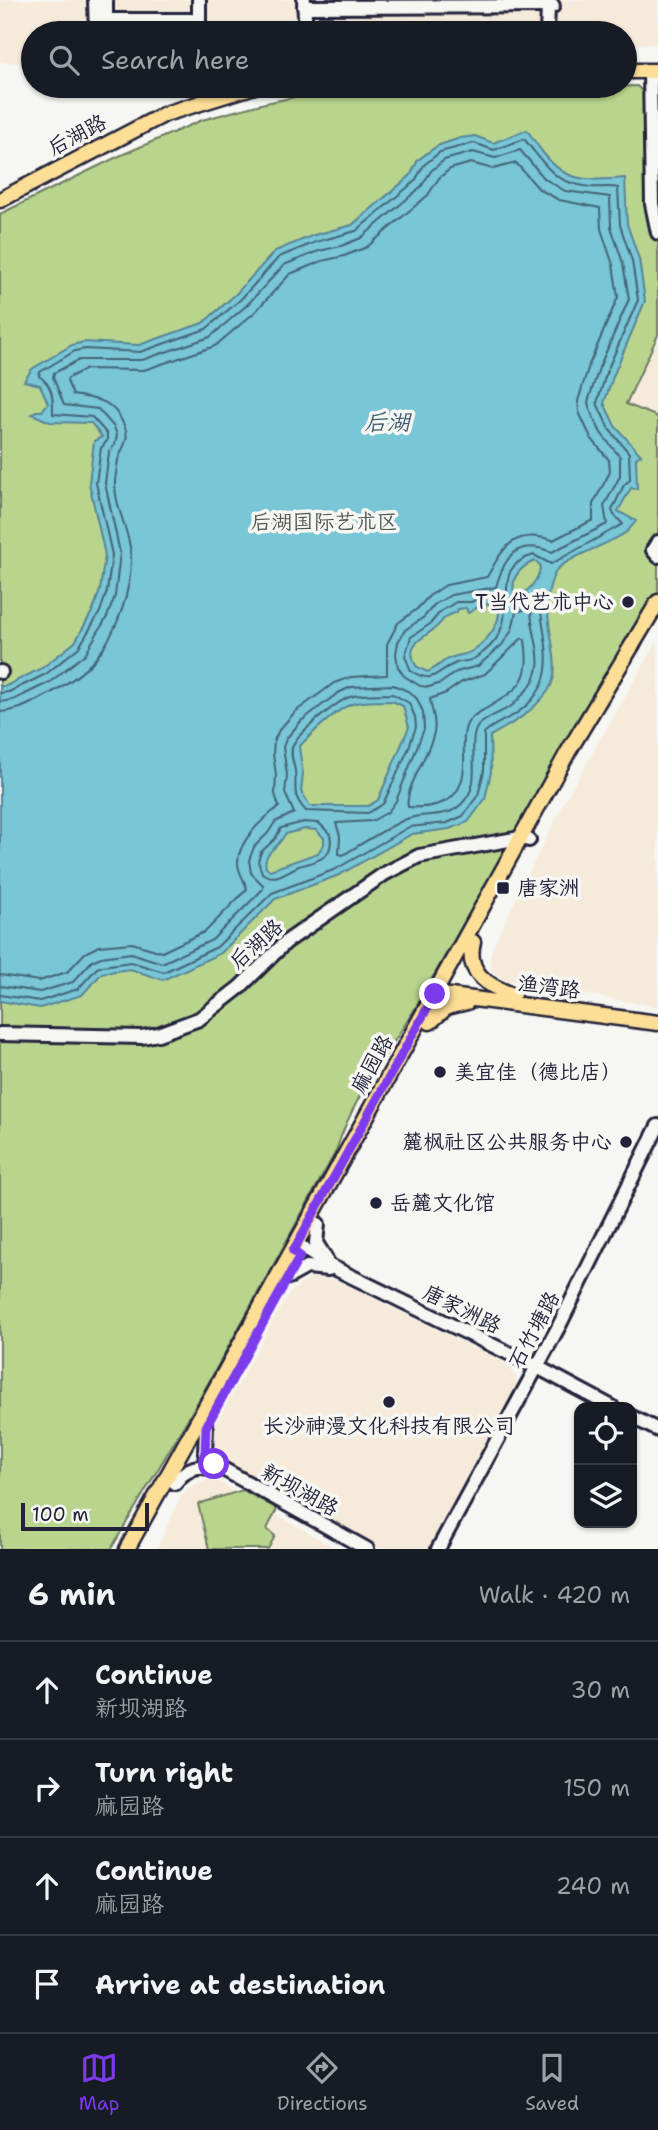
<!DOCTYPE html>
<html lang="en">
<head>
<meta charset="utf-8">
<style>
  :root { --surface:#171b24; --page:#20242c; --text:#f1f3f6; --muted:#9ea1a6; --line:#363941; --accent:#7c3aed }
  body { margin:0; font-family:"Shantell Sans","LXGW WenKai TC",sans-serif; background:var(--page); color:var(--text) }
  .controls { position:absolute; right:21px; bottom:21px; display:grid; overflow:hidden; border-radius:14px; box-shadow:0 2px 5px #0004 }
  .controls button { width:63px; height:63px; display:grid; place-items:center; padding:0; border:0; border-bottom:2px solid var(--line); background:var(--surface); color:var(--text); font:35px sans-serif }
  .scale { position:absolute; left:21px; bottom:18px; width:128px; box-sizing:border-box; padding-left:7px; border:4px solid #22223b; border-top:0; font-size:19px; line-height:24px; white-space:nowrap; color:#22223b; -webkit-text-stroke:5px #f6f6f2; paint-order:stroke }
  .stop { position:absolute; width:21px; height:21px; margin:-16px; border:5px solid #7c3aed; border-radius:50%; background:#fff }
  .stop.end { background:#7c3aed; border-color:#fff; box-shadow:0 2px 7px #0008 }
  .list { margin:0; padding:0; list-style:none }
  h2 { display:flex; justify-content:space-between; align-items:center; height:91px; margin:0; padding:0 28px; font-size:30px }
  h2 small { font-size:23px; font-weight:400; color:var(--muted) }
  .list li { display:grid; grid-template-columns:46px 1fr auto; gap:21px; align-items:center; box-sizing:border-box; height:98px; padding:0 28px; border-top:2px solid var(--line) }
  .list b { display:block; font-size:26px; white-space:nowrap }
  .list p { margin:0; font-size:23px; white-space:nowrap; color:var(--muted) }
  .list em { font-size:23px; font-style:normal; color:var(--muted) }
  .icon { flex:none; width:38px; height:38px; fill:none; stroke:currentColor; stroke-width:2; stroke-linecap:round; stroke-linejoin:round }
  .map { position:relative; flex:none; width:658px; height:1549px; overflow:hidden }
  .search { position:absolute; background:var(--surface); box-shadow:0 2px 5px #0004; left:21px; right:21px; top:21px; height:77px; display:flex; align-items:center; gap:18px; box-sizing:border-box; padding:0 24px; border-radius:38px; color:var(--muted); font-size:26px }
  .sheet { height:483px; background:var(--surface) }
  nav { display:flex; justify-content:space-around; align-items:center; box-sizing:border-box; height:98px; border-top:2px solid var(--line); background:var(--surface); font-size:19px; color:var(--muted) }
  nav a { display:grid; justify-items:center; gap:4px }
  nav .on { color:var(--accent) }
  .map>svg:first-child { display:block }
  .built { fill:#f6eadb }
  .green { fill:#b9d58d; stroke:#6e7c64; stroke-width:2 }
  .water { fill:#78c6d6; stroke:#568498; stroke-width:2; fill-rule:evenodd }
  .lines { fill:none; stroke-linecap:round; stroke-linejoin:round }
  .shore { stroke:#446479; stroke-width:2 }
  .minor-casing { stroke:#22223b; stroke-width:18 }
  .major-casing { stroke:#22223b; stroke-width:19 }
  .minor { stroke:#f6f6f2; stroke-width:12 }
  .major { stroke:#fdde96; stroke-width:14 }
  .route { stroke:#7c3aed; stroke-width:9 }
  .poi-dot { fill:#22223b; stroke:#f6f6f2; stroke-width:2.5 }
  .labels { text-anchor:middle; stroke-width:7; stroke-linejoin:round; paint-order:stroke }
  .street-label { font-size:21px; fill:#22223b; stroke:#f6f6f2 }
  .park-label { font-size:21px; fill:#4f5854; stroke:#f6f6f2 }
  .poi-label { font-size:21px; fill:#22223b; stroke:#f6f6f2; text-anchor:start }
  .water-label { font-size:23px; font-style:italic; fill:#405b71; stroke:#f6f6f2 }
</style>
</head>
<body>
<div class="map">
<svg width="658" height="1549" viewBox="0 0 658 1549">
  <rect width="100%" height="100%" fill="#f6f6f2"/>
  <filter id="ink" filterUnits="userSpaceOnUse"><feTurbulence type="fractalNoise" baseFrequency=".0143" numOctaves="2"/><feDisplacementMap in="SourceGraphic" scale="14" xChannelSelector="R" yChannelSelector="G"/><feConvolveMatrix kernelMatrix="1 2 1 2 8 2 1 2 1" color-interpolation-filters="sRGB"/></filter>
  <g filter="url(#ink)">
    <!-- built -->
    <g class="built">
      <path d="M0,0H658V44H625V33H33V63L0,62Z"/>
      <path d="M658,340V414L626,405Z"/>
      <path d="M658,640V1007L504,980L492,972L490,959L493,946L563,804Z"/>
      <path d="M312,1277L332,1279L344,1284L506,1363L516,1377V1392L436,1549H370L222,1467L211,1453L212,1431L283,1303L292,1290Z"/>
      <path d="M208,1480H215L337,1549H157L180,1497L188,1488Z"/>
    </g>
    <!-- green -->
    <g class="green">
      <path d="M637,86L646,95L652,224L658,243V335L626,404L658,417V535L648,548L658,562V595C578,729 497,862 421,998C391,1051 355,1091 336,1151L200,1398L111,1549H0V214L117,157L202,120L261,104L300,96L357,90Z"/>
      <path d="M243,1490L277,1509L267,1529L275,1536L268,1549H209L198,1504Z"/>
    </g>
    <!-- water -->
    <path class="water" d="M527,130C558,177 568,183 625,178L627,224L639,259L645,301L614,374L604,403L615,426L641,455L636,458L637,489L631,488L618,511L636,521C633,525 629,530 625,533C611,543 562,560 556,571C532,613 569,661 548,691C533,712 512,724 490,736L491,772L485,799L468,822L449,829L412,834L339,875L275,899L221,953L163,980L130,969L102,973L82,995L40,1008L0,1001V686H6L42,668L75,642L93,610L100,590L105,555L89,483L94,441L102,437L91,423L50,422L32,414L36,411H42L48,403L40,385L24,381L32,369L72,345L84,342L139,345L203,323L236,294L275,251L314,235L352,225L410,176L418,160L437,146L460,138L475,136L493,143ZM535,561L540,565C541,576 530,590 521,595L514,593C511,577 520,567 535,561ZM483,604L499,606C501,625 487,641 472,651C466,655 457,655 450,658C442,661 436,669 427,672L416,666C405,643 420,641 434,629C446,619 440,618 457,612L458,609L466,608L468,613ZM392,701L403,706L409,727L378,800L368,806H310L301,791L303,774L299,747C309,736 338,708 352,704C364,700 379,702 392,701ZM305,829L316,830L324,838V844L318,853L270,870L266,868C262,851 279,849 285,834Z"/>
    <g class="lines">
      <!-- shore -->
      <g class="shore">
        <path d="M482,597L506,599C505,626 500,643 475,658C469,662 460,661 454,664C434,672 435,685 411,671L405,656L411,637L430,624L441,611L456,602H471Z"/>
        <path d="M522,638L525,640C531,680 521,688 487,708C480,712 471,716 467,724C462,734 464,746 464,756C466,797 446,809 408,807C404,788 430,754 434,732C437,720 431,710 430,699L446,693L462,682L485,674Z"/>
        <path d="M0,693L9,692L46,674L79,647L100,612L107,591L112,555L96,483L101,448L107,441V434L92,417L53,414C53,400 54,386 39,376L40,372L75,351L85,349L140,352L206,329L241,299L279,257L316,242L356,231L415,181L424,165L440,152L474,143L494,150L524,139C547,166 551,182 590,187C599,188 609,186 618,188L620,225L632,261L638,300L607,371L597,403L609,429L629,453L630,480L624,485L612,510L614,515L623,524L551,564L534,555C509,562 506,575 507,599L521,602L535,595L539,596C543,643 563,681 517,713C506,720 493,724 484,733V771L478,795L463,816L447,823L409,827L336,869L272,893L217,947L164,972L131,962L102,966L97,968L78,989L40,1001L0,995"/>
        <path d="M393,694L409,703L415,717L416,727L408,750L383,804L368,813L306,811C291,795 297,789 295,771C294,763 289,753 293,745C298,733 339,700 350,697C363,693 380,695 393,694Z"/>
        <path d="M0,702L13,700L50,682L85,654L107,617L115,596L120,553L105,483L109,453L115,444L117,435L114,427L98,409L64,405L53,377L54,373L79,360H142L210,337L247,305L284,265L319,251L341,246L361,238L421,187L431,171L444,160L473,152L495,158L520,150L545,179L565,191L610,197L611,227L623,263L629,299L599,368L588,402L590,410L601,433L620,457V476L604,506L607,524L552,552C518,538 505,555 496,587L451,595L435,604L424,617L405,630L398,642L396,654L398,667L404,676L420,686L429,687L441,683L456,672L478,666L502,645L512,630L516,612L527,609L531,612C533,643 550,666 525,692C520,697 516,703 510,707C500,713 486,717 478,726C467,740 480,774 469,794C452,824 428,809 404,820C383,830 363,843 343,855L339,854L340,836L336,823L372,821L388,812L396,801L424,729L423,712L417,699L410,692L393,685L351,687L338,693L301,721L286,739L283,747L287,775L285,793L294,813L275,822L268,833L254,847L249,860L251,873L263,885V889L212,940L162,963L131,953L101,957L92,961L73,982L40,992L0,986"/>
        <path d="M0,712C15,712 27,705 40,699C59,689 82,675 96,658C118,631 132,589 131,554C129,529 114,506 115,481C116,474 117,466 118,460C122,447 131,440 124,425C112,399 98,399 73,395L67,381L68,378L86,369L144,370L215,346L254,313L290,274L322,261L344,256L367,247L428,195L439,178L450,169L471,163L493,169L516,163L539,189L559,200L600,208L601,229L613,265L618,297L589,365L578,401L579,412L591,438L609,460L610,472L593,504V520L553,540C514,528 504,546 487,577L446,585L429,596L417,609L398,623L387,644V675L351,677L334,683L295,712L279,730L274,741L273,754L276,775L275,794L279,807C263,818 237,842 238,864C239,874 245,881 247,889L206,931L162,952L132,943L99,946L85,953L67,972L39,981L0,975"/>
        <path d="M304,822L319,823L330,834C335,859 317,861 299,866C286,871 276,883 262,873L258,861L261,852L275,839L281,828Z"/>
      </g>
      <!-- minor casing -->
      <g class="minor-casing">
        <g id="minor">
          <path d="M95,0L96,33"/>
          <path d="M106,0V33"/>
          <path d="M199,0V33"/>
          <path d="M304,0L306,33"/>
          <path d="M304,7L553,6"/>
          <path d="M106,20H191"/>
          <path d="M547,33L548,6"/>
          <path d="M650,71L652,204L658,233"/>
          <path d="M658,542L653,550L658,556"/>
          <path d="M0,672H1"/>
          <path d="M0,1034L142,1037L158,1034L199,1019L240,987L286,942L384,874L419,856L520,838L529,840"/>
          <path d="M318,1224L316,1243L326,1259"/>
          <path d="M297,1244L330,1266L541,1369L612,1407"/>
          <path d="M289,1277L307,1267L328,1269"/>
          <path d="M632,1417L658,1430"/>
          <path d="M206,1427L205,1454L214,1464L367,1549"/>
          <path d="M175,1483C186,1468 200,1462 216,1471"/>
          <path d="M438,1549L559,1326L658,1126"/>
        </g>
      </g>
      <!-- major casing -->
      <g class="major-casing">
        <g id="major">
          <path d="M625,71H658"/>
          <path d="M0,200L165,114L255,86"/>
          <path d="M473,942C465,973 488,986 513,995"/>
          <path d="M435,994L658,1023"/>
          <path d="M430,1022L447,1007L467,1002"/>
          <path d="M127,1549L568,752L658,602"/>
        </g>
      </g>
      <!-- minor -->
      <use href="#minor" class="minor"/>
      <!-- major -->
      <use href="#major" class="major"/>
    </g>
  </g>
  <g class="lines" filter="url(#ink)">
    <!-- route -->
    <path class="route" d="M214,1464L205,1454L206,1427L300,1256L293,1251L297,1244L435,994"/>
  </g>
  <!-- markers -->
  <g class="poi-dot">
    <circle cx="628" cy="602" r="7"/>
    <rect x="496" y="881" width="14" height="14" rx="3.5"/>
    <circle cx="440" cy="1072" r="7"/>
    <circle cx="626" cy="1142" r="7"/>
    <circle cx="376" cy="1203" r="7"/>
    <circle cx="389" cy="1402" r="7"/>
  </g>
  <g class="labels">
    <!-- street labels -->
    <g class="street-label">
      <text transform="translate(77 135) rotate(-28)" y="7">后湖路</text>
      <text transform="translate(256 944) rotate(-42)" y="7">后湖路</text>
      <text transform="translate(549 987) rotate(7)" y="7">渔湾路</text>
      <text transform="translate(372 1064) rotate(-61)" y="7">麻园路</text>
      <text transform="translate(462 1309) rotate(26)" y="7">唐家洲路</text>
      <text transform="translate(534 1330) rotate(-62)" y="7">石竹塘路</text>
      <text transform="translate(300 1490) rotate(29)" y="7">新坝湖路</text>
    </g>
    <!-- park labels -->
    <g class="park-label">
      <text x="324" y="529">后湖国际艺术区</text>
    </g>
    <!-- poi labels -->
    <g class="poi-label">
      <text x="614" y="609" text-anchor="end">T当代艺术中心</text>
      <text x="517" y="895">唐家洲</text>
      <text x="454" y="1079">美宜佳（德比店）</text>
      <text x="612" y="1149" text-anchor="end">麓枫社区公共服务中心</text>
      <text x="390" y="1210">岳麓文化馆</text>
      <text x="389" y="1433" text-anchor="middle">长沙神漫文化科技有限公司</text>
    </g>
    <!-- water labels -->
    <g class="water-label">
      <text x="387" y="430">后湖</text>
    </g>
  </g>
</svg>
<div class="controls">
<button><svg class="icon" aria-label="locate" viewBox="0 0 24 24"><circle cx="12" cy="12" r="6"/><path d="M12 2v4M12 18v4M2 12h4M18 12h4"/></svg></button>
<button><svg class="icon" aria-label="layers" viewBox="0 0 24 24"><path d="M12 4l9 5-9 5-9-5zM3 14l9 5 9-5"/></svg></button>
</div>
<div class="scale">100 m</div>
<div class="stop" style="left:214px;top:1464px"></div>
<div class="stop end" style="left:435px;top:994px"></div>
<div class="search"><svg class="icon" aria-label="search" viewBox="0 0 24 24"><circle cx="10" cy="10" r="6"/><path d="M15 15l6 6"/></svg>Search here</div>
</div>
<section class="sheet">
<h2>6 min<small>Walk · 420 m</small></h2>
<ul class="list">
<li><svg class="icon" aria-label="ahead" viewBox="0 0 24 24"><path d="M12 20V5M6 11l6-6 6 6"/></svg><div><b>Continue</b><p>新坝湖路</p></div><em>30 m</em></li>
<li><svg class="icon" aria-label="right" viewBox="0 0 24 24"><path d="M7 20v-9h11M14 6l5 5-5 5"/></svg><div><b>Turn right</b><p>麻园路</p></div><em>150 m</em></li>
<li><svg class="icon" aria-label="ahead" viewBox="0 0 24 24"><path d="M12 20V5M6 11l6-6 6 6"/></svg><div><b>Continue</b><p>麻园路</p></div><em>240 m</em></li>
<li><svg class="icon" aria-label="arrive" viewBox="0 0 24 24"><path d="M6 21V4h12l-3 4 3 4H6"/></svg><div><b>Arrive at destination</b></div></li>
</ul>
</section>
<nav>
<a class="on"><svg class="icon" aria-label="map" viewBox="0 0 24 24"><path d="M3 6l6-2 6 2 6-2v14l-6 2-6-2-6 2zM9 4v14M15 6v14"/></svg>Map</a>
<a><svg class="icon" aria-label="directions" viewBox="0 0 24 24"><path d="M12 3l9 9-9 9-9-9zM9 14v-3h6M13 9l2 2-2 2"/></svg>Directions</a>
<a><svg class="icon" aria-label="saved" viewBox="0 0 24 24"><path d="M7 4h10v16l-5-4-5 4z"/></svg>Saved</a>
</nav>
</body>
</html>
